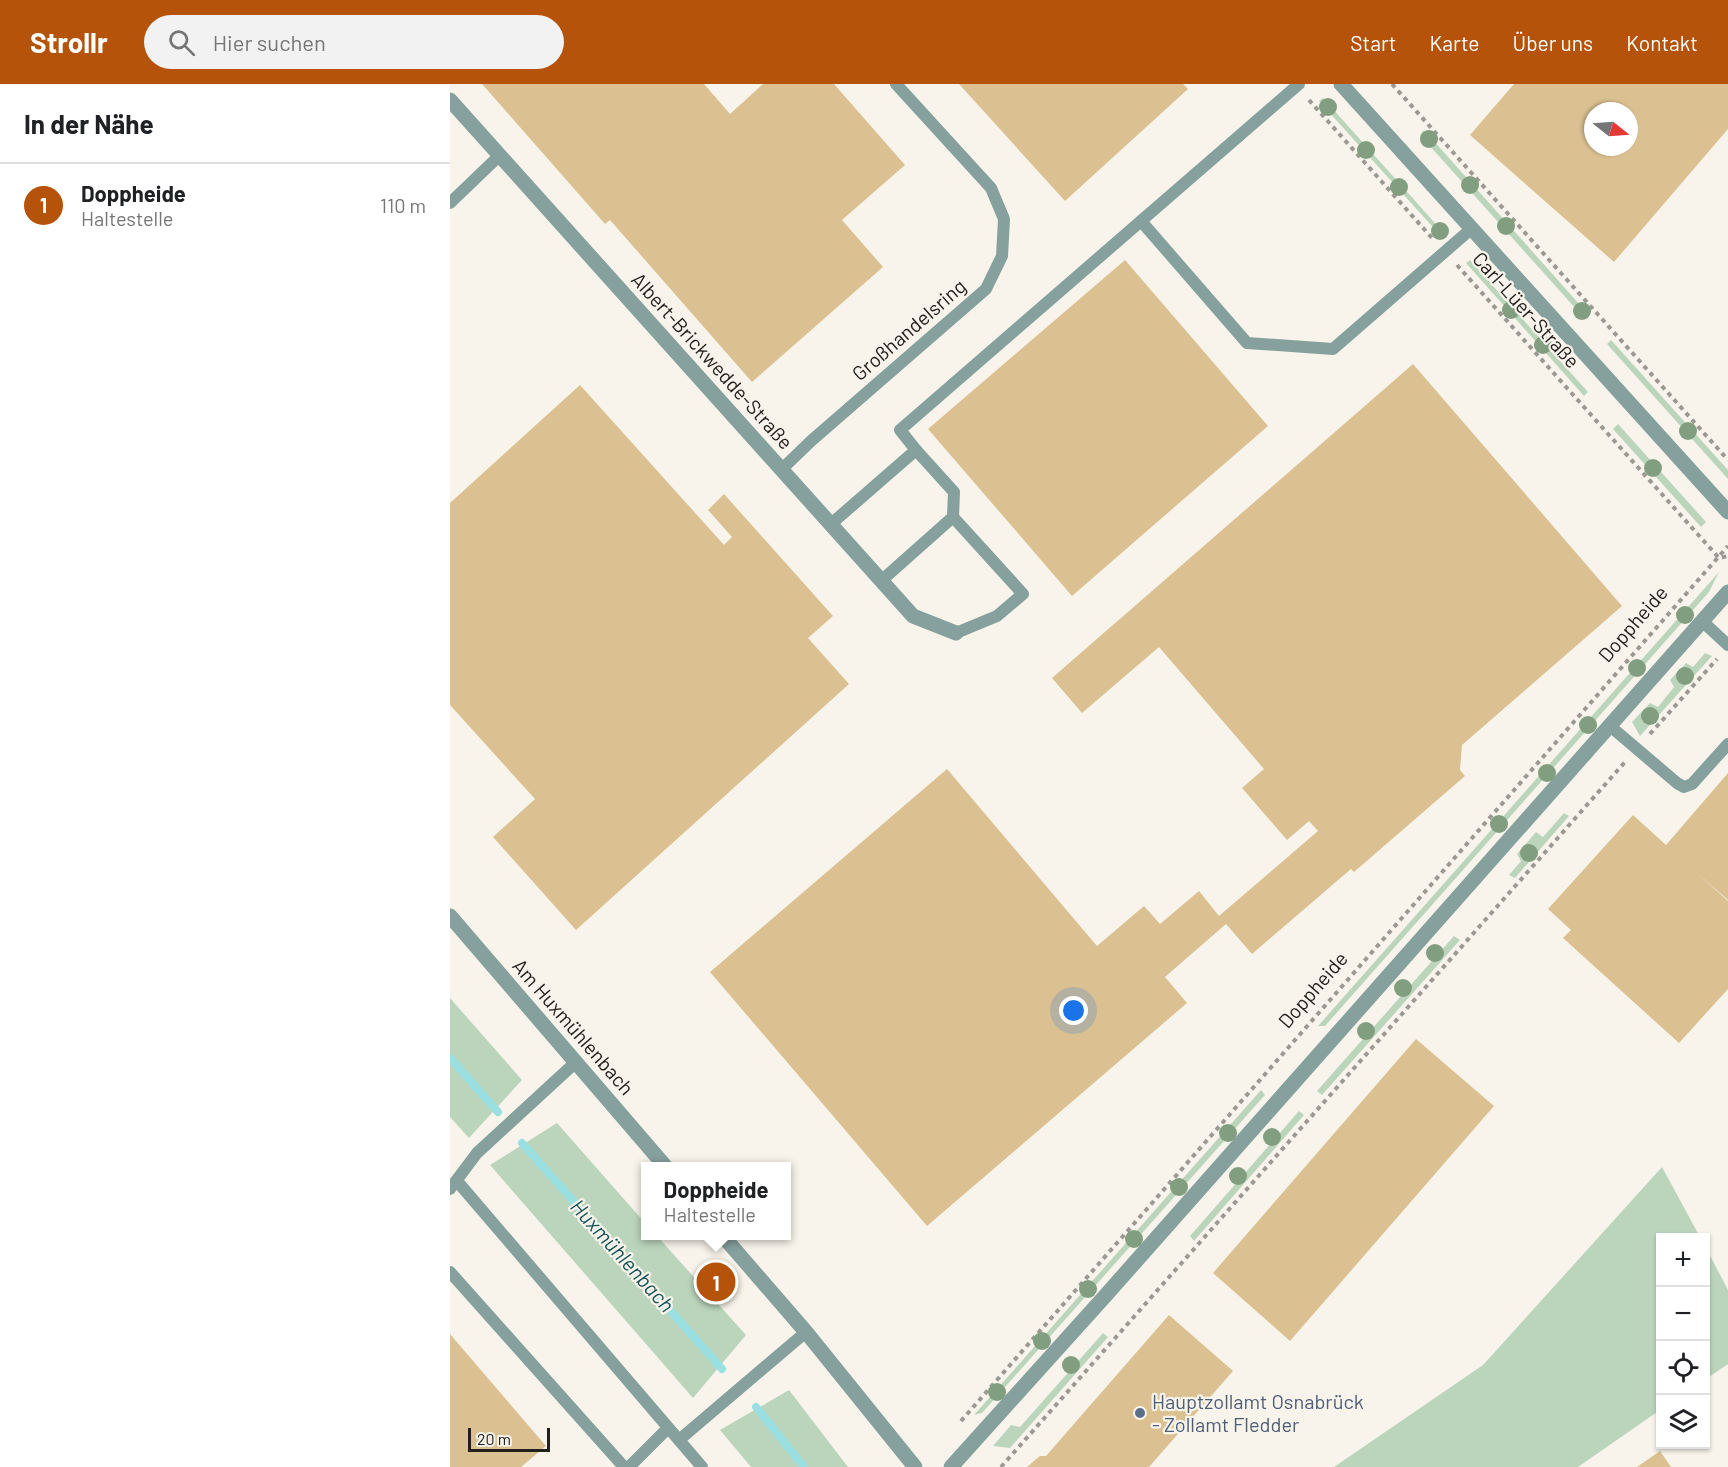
<!DOCTYPE html>
<html lang="de">
<head>
<meta charset="utf-8">
<style>
  :root { --surface:#fff; --page:#f2f2f2; --text:#202124; --muted:#757577; --line:#e0e0e0; --accent:#b45309 }
  body { margin:0; font-family:Barlow,sans-serif; background:var(--page); color:var(--text) }
  .controls { position:absolute; right:18px; bottom:18px; display:grid; overflow:hidden; border-radius:0px; box-shadow:0 2px 4px #0004 }
  .controls button { width:54px; height:54px; display:grid; place-items:center; padding:0; border:0; border-bottom:2px solid var(--line); background:var(--surface); color:var(--text); font:30px sans-serif }
  .compass { position:absolute; left:1134px; top:18px; width:54px; height:54px; border-radius:50%; background:var(--surface); box-shadow:0 2px 4px #0004; rotate:107deg }
  .scale { position:absolute; left:18px; bottom:15px; width:82px; box-sizing:border-box; padding-left:6px; border:3px solid #21201d; border-top:0; font-size:16px; line-height:21px; white-space:nowrap; color:#21201d; -webkit-text-stroke:4px #f8f4eb; paint-order:stroke }
  .you { position:absolute; left:624px; top:927px; width:21px; height:21px; margin:-15px; border:4px solid #fff; border-radius:50%; background:#1a73e8; box-shadow:0 0 0 9px #1a73e833 }
  .badge { display:grid; place-items:center; width:39px; height:39px; border-radius:50%; background:var(--accent); color:#fff; font-size:20px; font-weight:700 }
  .pin { position:absolute; translate:-50% -50%; border:3px solid #fff; box-shadow:0 2px 6px #0006 }
  .popup { position:absolute; left:191px; top:1078px; width:150px; height:78px; box-sizing:border-box; display:grid; place-content:center; border-radius:0px; background:var(--surface); filter:drop-shadow(0 2px 4px #0005); font-size:20px; white-space:nowrap; color:var(--muted) }
  .popup b { font-size:22px; color:var(--text) }
  .popup::after { content:''; position:absolute; left:50%; top:100%; margin-left:-12px; border:12px solid transparent; border-top-color:var(--surface) }
  .list { margin:0; padding:0; list-style:none }
  h2 { display:flex; justify-content:space-between; align-items:center; height:78px; margin:0; padding:0 24px; font-size:26px }
  h2 small { font-size:20px; font-weight:400; color:var(--muted) }
  .list li { display:grid; grid-template-columns:39px 1fr auto; gap:18px; align-items:center; box-sizing:border-box; height:84px; padding:0 24px; border-top:2px solid var(--line) }
  .list b { display:block; font-size:22px; white-space:nowrap }
  .list p { margin:0; font-size:20px; white-space:nowrap; color:var(--muted) }
  .list em { font-size:20px; font-style:normal; color:var(--muted) }
  .icon { flex:none; width:33px; height:33px; fill:none; stroke:currentColor; stroke-width:2; stroke-linecap:round; stroke-linejoin:round }
  .map { position:relative; flex:none; width:1278px; height:1383px; overflow:hidden }
  header { display:flex; align-items:center; gap:36px; box-sizing:border-box; height:84px; padding:0 30px; background:var(--accent); color:#fff }
  header strong { font-size:28px }
  nav { display:flex; gap:33px; margin-inline-start:auto; font-size:21px }
  .search { width:420px; height:54px; background:var(--page); display:flex; align-items:center; gap:15px; box-sizing:border-box; padding:0 21px; border-radius:33px; color:var(--muted); font-size:22px }
  main { display:flex }
  aside { flex:1; background:var(--surface) }
  .map>svg:first-child { display:block }
  .green { fill:#bbd5bc }
  .lines { fill:none; stroke-linecap:round; stroke-linejoin:round }
  .stream { stroke:#9ae0e3; stroke-width:8 }
  .building { fill:#dbc191; fill-rule:evenodd }
  .path { stroke:#9c9993; stroke-width:4; stroke-dasharray:4.5 4.5; stroke-linecap:butt }
  .lane { stroke:#85a09d; stroke-width:12 }
  .street { stroke:#85a09d; stroke-width:15 }
  .tree { fill:#819f80 }
  .service-dot { fill:#5c6f8a; stroke:#f8f4eb; stroke-width:2 }
  .labels { text-anchor:middle; stroke-width:4.5; stroke-linejoin:round; paint-order:stroke }
  .street-label { font-size:20px; fill:#21201d; stroke:#f8f4eb }
  .service-label { font-size:20px; fill:#4e5e75; stroke:#f8f4eb; text-anchor:start }
  .water-label { font-size:21px; font-style:italic; fill:#165256; stroke:#f8f4eb }
</style>
</head>
<body>
<header>
<strong>Strollr</strong>
<div class="search"><svg class="icon" aria-label="search" viewBox="0 0 24 24"><circle cx="10" cy="10" r="6"/><path d="M15 15l6 6"/></svg>Hier suchen</div>
<nav><a>Start</a><a>Karte</a><a>Über uns</a><a>Kontakt</a></nav>
</header>
<main>
<aside>
<h2>In der Nähe<small></small></h2>
<ul class="list">
<li><span class="badge">1</span><div><b>Doppheide</b><p>Haltestelle</p></div><em>110 m</em></li>
</ul>
</aside>
<div class="map">
<svg width="1278" height="1383" viewBox="0 0 1278 1383">
  <rect width="100%" height="100%" fill="#f8f4eb"/>
  <!-- green -->
  <g class="green">
    <path d="M873,14L993,148L990,151L869,17Z"/>
    <path d="M974,46L1139,231L1135,235L970,51Z"/>
    <path d="M1020,176L1138,308L1134,312L1016,179Z"/>
    <path d="M1161,256L1278,386V395L1157,260Z"/>
    <path d="M1168,340L1256,438L1251,443L1163,345Z"/>
    <path d="M1269,488L1259,508L875,942H868Z"/>
    <path d="M1255,569L1262,572L1190,652L1182,638L1200,619L1208,623L1224,603L1220,596L1236,579L1243,583Z"/>
    <path d="M1114,729L1119,732L1065,794L1059,791L1071,777L1067,770L1086,748L1093,753Z"/>
    <path d="M1004,852L1010,856L872,1011L867,1007Z"/>
    <path d="M0,914L72,996L19,1054L0,1033Z"/>
    <path d="M811,1006L815,1011L532,1329L524,1331Z"/>
    <path d="M849,1027L854,1031L744,1157L740,1152Z"/>
    <path d="M107,1039L195,1139L196,1152H207L296,1251L243,1314L40,1081Z"/>
    <path d="M1212,1083L1250,1153L1210,1154V1326L1128,1383H884L1033,1281Z"/>
    <path d="M1256,1164L1278,1206V1280L1256,1295Z"/>
    <path d="M653,1249L658,1253L560,1364L543,1362L561,1341L570,1343Z"/>
    <path d="M339,1306L398,1383H301L270,1346Z"/>
  </g>
  <g class="lines">
    <!-- stream -->
    <g class="stream">
      <path d="M0,974L48,1028"/>
      <path d="M72,1059L272,1285"/>
      <path d="M306,1323L354,1383"/>
    </g>
  </g>
  <!-- building -->
  <g class="building">
    <path d="M32,0H254L280,30L313,0H384L455,81L392,136L433,183L302,298L160,136L155,140Z"/>
    <path d="M509,0H733L738,5L615,117Z"/>
    <path d="M1064,0H1278V45L1164,178L1020,51ZM1143,27H1179V63H1143Z"/>
    <path d="M675,176L818,342L622,512L478,345Z"/>
    <path d="M963,280L1172,522L1012,661L1010,686L1015,692L904,788L901,785L802,870L776,840L715,893L737,919L477,1142L260,888L497,685L647,862L694,822L710,840L749,807L769,832L868,747L859,737L837,756L792,704L814,685L709,563L632,629L602,594Z"/>
    <path d="M130,301L274,461L282,453L258,426L274,410L383,532L358,554L399,600L126,846L43,753L85,715L0,621V419Z"/>
    <path d="M1278,689V816L1247,789L1278,817V905L1229,959L1113,854L1121,846L1098,825L1183,731L1216,761Z"/>
    <path d="M966,955L1044,1022L840,1257L763,1189Z"/>
    <path d="M719,1231L783,1287L699,1383H577L590,1372H596Z"/>
    <path d="M0,1250L96,1362L71,1383H0Z"/>
    <path d="M1210,1367L1221,1383H1187Z"/>
  </g>
  <g class="lines">
    <!-- path -->
    <g class="path">
      <path d="M942,0L1278,376"/>
      <path d="M859,16L982,154"/>
      <path d="M1007,181L1269,474L1278,472"/>
      <path d="M1200,650L1267,575"/>
      <path d="M511,1337L1278,462"/>
      <path d="M551,1383L1175,678"/>
    </g>
    <!-- lane -->
    <g class="lane">
      <path d="M0,119L49,72"/>
      <path d="M691,137L797,259L883,265L1021,145"/>
      <path d="M466,366L504,408L503,433L573,510L547,532L506,549"/>
      <path d="M331,386L361,357L536,205L552,172L554,135L541,104L446,0"/>
      <path d="M381,440L466,366L450,346L849,0"/>
      <path d="M431,497L503,433"/>
      <path d="M1252,537L1278,561"/>
      <path d="M1160,642L1227,699L1234,703L1242,700L1278,660"/>
      <path d="M7,1097L252,1383"/>
      <path d="M0,1105L27,1069L126,978"/>
      <path d="M0,1188L174,1383"/>
      <path d="M229,1356L356,1248"/>
      <path d="M179,1383L218,1344"/>
    </g>
    <!-- street -->
    <g class="street">
      <path d="M891,0L1278,428"/>
      <path d="M0,16L463,532L506,549"/>
      <path d="M0,832L215,1082"/>
      <path d="M273,1152L356,1248L465,1383"/>
      <path d="M501,1383L656,1211L1278,508"/>
    </g>
  </g>
  <!-- trees -->
  <g class="tree">
    <circle cx="878" cy="23" r="9"/>
    <circle cx="979" cy="55" r="9"/>
    <circle cx="916" cy="66" r="9"/>
    <circle cx="1020" cy="101" r="9"/>
    <circle cx="949" cy="103" r="9"/>
    <circle cx="1056" cy="142" r="9"/>
    <circle cx="990" cy="147" r="9"/>
    <circle cx="1061" cy="226" r="9"/>
    <circle cx="1132" cy="227" r="9"/>
    <circle cx="1093" cy="261" r="9"/>
    <circle cx="1238" cy="347" r="9"/>
    <circle cx="1203" cy="384" r="9"/>
    <circle cx="1235" cy="531" r="9"/>
    <circle cx="1187" cy="584" r="9"/>
    <circle cx="1235" cy="592" r="9"/>
    <circle cx="1200" cy="632" r="9"/>
    <circle cx="1138" cy="641" r="9"/>
    <circle cx="1097" cy="689" r="9"/>
    <circle cx="1049" cy="740" r="9"/>
    <circle cx="1079" cy="769" r="9"/>
    <circle cx="985" cy="869" r="9"/>
    <circle cx="953" cy="904" r="9"/>
    <circle cx="916" cy="947" r="9"/>
    <circle cx="778" cy="1049" r="9"/>
    <circle cx="822" cy="1053" r="9"/>
    <circle cx="788" cy="1092" r="9"/>
    <circle cx="729" cy="1103" r="9"/>
    <circle cx="684" cy="1155" r="9"/>
    <circle cx="638" cy="1205" r="9"/>
    <circle cx="592" cy="1257" r="9"/>
    <circle cx="621" cy="1281" r="9"/>
    <circle cx="547" cy="1308" r="9"/>
  </g>
  <!-- markers -->
  <circle class="service-dot" cx="690" cy="1329" r="6"/>
  <g class="labels">
    <!-- street labels -->
    <g class="street-label">
      <text transform="translate(1076 226) rotate(48)" y="7">Carl-Lüer-Straße</text>
      <text transform="translate(459 246) rotate(-41)" y="7">Großhandelsring</text>
      <text transform="translate(262 277) rotate(48)" y="7">Albert-Brickwedde-Straße</text>
      <text transform="translate(1183 540) rotate(-49)" y="7">Doppheide</text>
      <text transform="translate(863 906) rotate(-49)" y="7">Doppheide</text>
      <text transform="translate(123 943) rotate(49)" y="7">Am Huxmühlenbach</text>
    </g>
    <!-- service labels -->
    <g class="service-label">
      <text x="702" y="1325">Hauptzollamt Osnabrück<tspan x="702" dy="23">- Zollamt Fledder</tspan></text>
    </g>
    <!-- water labels -->
    <g class="water-label">
      <text transform="translate(172 1172) rotate(48)" y="7">Huxmühlenbach</text>
    </g>
  </g>
</svg>
<div class="controls">
<button>+</button>
<button>−</button>
<button><svg class="icon" aria-label="locate" viewBox="0 0 24 24"><circle cx="12" cy="12" r="6"/><path d="M12 2v4M12 18v4M2 12h4M18 12h4"/></svg></button>
<button><svg class="icon" aria-label="layers" viewBox="0 0 24 24"><path d="M12 4l9 5-9 5-9-5zM3 14l9 5 9-5"/></svg></button>
</div>
<svg class="compass" viewBox="-18 -18 36 36"><path d="M0-13l5 13h-10z" fill="#e53935"/><path d="M0 13l5-13h-10z" fill="#757577"/></svg>
<div class="scale">20 m</div>
<div class="you"></div>
<div class="pin badge" style="left:266px;top:1198px">1</div>
<div class="popup"><b>Doppheide</b>Haltestelle</div>
</div>
</main>
</body>
</html>
